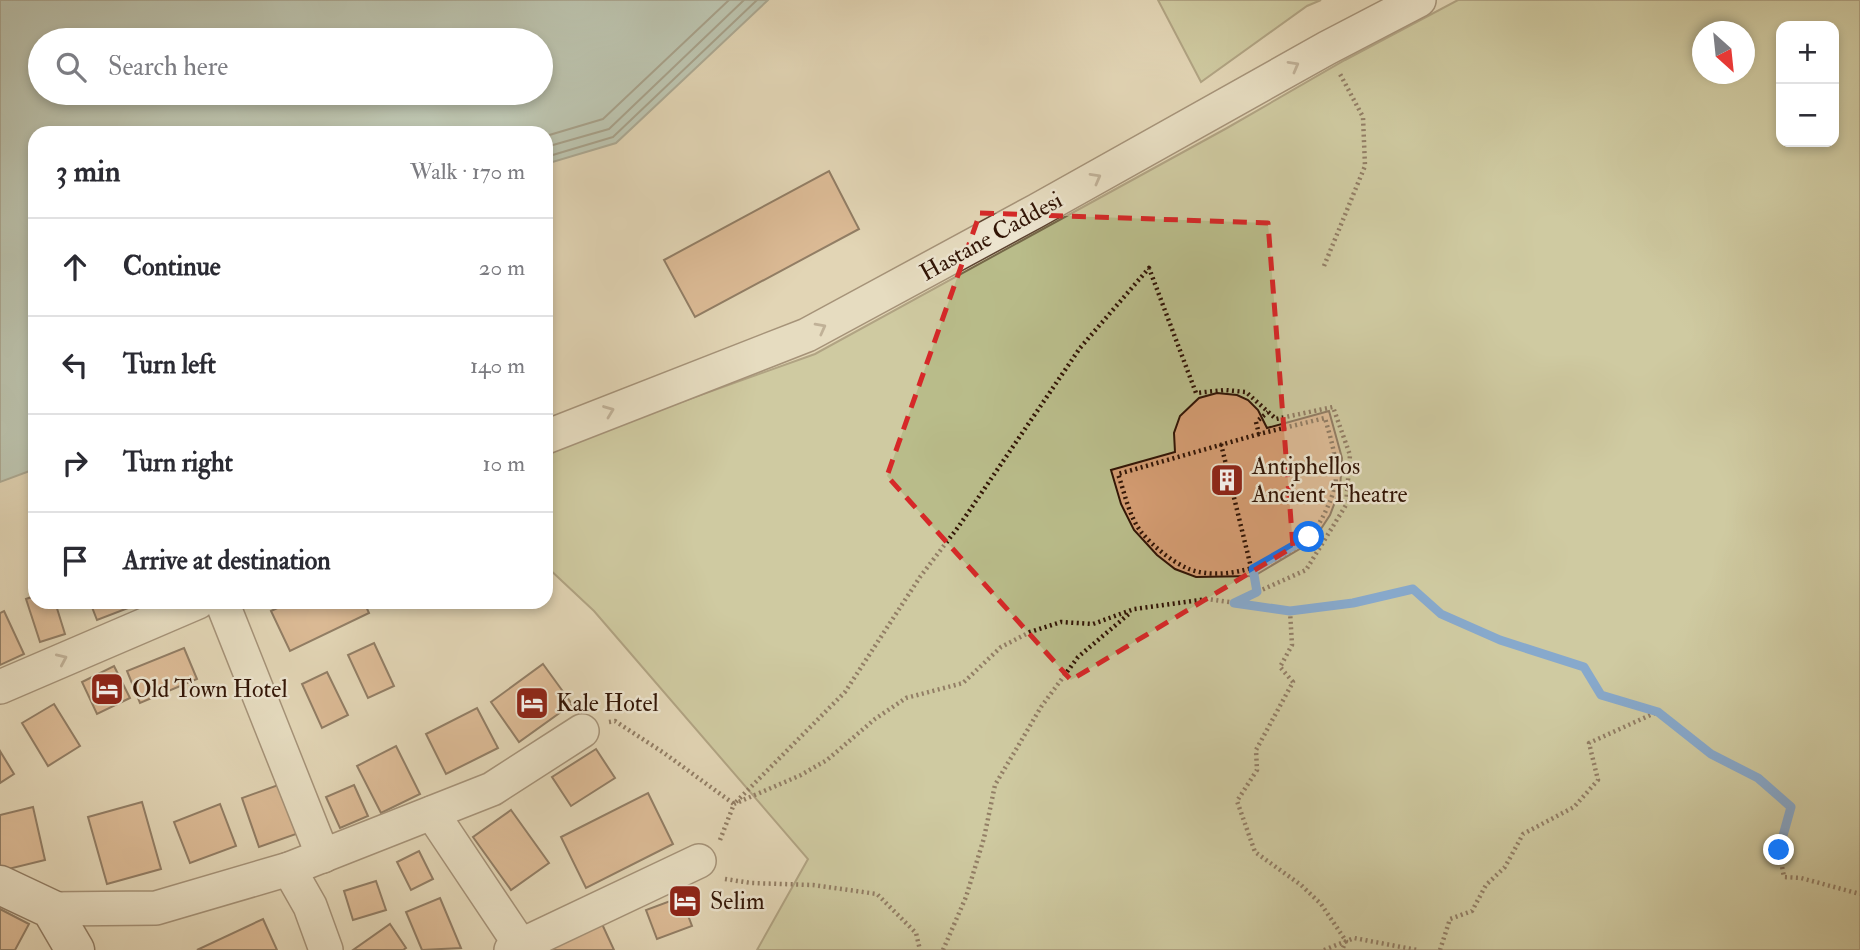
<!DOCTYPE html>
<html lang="en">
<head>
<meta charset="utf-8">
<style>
  :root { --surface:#fff; --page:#f7f7f7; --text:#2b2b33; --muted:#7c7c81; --line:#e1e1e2 }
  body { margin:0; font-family:"IM FELL Double Pica",serif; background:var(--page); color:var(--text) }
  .controls { position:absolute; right:21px; top:21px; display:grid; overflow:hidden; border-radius:14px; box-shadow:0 4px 10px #0003 }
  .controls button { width:63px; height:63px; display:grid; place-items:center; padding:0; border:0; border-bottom:2px solid var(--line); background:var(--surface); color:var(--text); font:35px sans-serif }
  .compass { position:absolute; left:1692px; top:21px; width:63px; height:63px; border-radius:50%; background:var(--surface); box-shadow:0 4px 10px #0003; rotate:153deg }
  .stop { position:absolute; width:21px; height:21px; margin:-16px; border:5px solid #1a73e8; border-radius:50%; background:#fff }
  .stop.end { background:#1a73e8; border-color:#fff; box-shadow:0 2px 7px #0008 }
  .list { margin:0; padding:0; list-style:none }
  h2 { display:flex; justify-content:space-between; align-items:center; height:91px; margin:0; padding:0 28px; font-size:30px }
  h2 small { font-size:23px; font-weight:400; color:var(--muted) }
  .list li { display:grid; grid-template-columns:46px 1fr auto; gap:21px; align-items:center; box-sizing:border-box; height:98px; padding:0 28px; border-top:2px solid var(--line) }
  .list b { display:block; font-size:26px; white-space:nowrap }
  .list em { font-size:23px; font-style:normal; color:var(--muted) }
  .icon { flex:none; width:38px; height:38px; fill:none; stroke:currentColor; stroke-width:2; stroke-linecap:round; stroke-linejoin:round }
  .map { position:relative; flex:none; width:1860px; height:950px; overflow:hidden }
  .search { position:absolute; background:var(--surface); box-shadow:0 4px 10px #0003; left:28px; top:28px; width:525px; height:77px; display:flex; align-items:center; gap:18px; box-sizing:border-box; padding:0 24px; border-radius:38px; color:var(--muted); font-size:26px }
  .panel { position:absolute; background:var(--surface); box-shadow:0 4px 10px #0003; left:28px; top:126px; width:525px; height:483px; border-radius:21px }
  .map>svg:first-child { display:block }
  .green { fill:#b9bc8a; stroke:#756848; stroke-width:2; fill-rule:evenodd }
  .water { fill:#95b8b3; stroke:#6d766d; stroke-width:2; fill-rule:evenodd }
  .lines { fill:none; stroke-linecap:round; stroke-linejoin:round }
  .shore { stroke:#63665c; stroke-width:2 }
  .building { fill:#d49c72; stroke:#311405; stroke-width:2 }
  .street-casing { stroke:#5d4431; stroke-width:36 }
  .secondary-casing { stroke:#311405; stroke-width:41 }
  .path { stroke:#311405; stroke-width:4.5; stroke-dasharray:2 3.5; stroke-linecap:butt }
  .street { stroke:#ece4cf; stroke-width:33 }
  .secondary { stroke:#ece4cf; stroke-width:38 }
  .oneway { stroke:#988674 }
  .route { stroke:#1a73e8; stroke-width:9 }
  .marked { fill:none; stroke:#d62828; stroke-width:5; stroke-dasharray:14 9; stroke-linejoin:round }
  .labels { text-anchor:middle; stroke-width:5; stroke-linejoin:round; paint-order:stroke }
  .street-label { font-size:24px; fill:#311405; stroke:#ece4cf }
  .poi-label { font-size:24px; fill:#311405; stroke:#ece4cf; text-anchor:start }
</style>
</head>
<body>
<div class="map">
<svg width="1860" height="950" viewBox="0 0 1860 950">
  <rect width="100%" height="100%" fill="#e2d5b5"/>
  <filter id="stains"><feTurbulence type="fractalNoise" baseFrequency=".00286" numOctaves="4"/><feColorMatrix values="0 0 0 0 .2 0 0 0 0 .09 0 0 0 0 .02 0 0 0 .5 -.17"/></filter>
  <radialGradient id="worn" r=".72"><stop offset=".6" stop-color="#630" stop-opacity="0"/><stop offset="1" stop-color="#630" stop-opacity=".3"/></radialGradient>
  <!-- green -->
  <g class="green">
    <path d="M1158,0H1321L1307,6L1201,82Z"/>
    <path d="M1458,0H1860V950H757L808,859L594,611L546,566V453L581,438L815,354L1227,128L1345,60ZM1781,26H1834V142H1781ZM1702,32H1744V74H1702Z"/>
  </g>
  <!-- water -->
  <path class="water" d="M0,0H768L616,143L546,164V133H35V469L0,482ZM40,40H541V93H40Z"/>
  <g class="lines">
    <!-- shore -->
    <g class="shore">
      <path d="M546,136L603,119L729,0"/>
      <path d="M546,147L609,129L744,0"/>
      <path d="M546,157L613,137L757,0"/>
    </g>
  </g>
  <!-- building -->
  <g class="building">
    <path d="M829,171L859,229L695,317L664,260Z"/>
    <path d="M1217,393L1237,395L1248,400L1258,410L1267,428L1329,411L1342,458L1340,489L1330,515L1313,541L1254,576L1196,577L1175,569L1157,555L1134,530L1121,504L1111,470L1175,452L1174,433L1180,416L1199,398Z"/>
    <path d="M35,596V602H55L65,634L40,642L26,599Z"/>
    <path d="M90,602H134L136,605L97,620Z"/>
    <path d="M290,602H364L369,613L290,651L271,611Z"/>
    <path d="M4,611L24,654L0,665V613Z"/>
    <path d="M374,643L394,686L368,698L348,655Z"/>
    <path d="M184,648L197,679L140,703L127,671Z"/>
    <path d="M543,664L572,704L519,742L491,702Z"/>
    <path d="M114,666L130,698L97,714L82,682Z"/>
    <path d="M327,672L348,715L322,728L302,684Z"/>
    <path d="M54,704L80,746L48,766L22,723Z"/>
    <path d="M477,708L498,748L446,774L426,734Z"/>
    <path d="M396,746L420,794L381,813L357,766Z"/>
    <path d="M596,749L615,778L571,806L552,777Z"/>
    <path d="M0,751L14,774L0,783Z"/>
    <path d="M281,784L299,833L259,847L242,798Z"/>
    <path d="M354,785L368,816L340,828L326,797Z"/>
    <path d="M648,793L673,844L586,888L561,837Z"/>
    <path d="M142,802L161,869L107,884L88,817Z"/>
    <path d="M220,804L236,846L190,863L174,822Z"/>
    <path d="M33,807L45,860L0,871V815Z"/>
    <path d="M511,810L549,863L511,890L473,837Z"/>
    <path d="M419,851L433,879L411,890L397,862Z"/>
    <path d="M376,881L386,910L353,920L344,891Z"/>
    <path d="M681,897L692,926L657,939L646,910Z"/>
    <path d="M440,898L461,948L422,950L406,912Z"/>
    <path d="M0,909L29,924L15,950H0Z"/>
    <path d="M263,919L277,950H197Z"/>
    <path d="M390,924L406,948L403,950H353Z"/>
    <path d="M602,924L614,950H547Z"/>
  </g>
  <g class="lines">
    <!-- street casing -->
    <g class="street-casing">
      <g id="street">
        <path d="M546,437L807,335L1036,211L1327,48L1419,0"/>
        <path d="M222,602L323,856"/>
        <path d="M0,687L198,602"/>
        <path d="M432,813L521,946"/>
        <path d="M289,869L310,906L326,950"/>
        <path d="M51,909L156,908L289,869L492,789L582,731"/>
        <path d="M511,950L699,861"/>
      </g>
    </g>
    <!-- secondary casing -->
    <g class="secondary-casing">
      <path id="secondary" d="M0,885L51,909L75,950"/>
    </g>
    <!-- path -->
    <g class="path">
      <path d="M1324,266L1365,166L1363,117L1340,74"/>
      <path d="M1259,434L1118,474C1125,494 1129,517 1142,533C1154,547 1172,562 1189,569C1225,583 1280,563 1308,538C1320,526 1331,502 1335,486C1339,463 1331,440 1325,418L1259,434L1256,422L1268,412"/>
      <path d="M1221,444L1257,592"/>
      <path d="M1290,611L1292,645L1280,667L1293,682L1256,750L1257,770L1237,801L1255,852L1301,885L1321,904L1346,941L1342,950"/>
      <path d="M609,722L615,721L664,753L734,804L845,692L920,577L959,526L1080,348L1149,268L1196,393L1225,390L1246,392L1276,419L1333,407L1350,455L1346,505L1306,570L1235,602"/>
      <path d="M720,840L734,804L801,775L827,760L875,719L906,698L963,683L1001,647L1030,632L1061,622L1093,624L1134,609L1208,599L1290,611L1353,603L1413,589L1441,614L1500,640L1584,667L1601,695L1658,712L1711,754L1758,778L1792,807L1779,850L1784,877L1801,878L1860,894"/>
      <path d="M725,879L751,883L813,885L877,894L916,933L920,950"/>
      <path d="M943,950L966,897L984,838L995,785L1041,707L1078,657L1130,613"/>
      <path d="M1324,950L1354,938L1417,950"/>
      <path d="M1440,950L1450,919L1472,911L1486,885L1505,867L1523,834L1574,807L1598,780L1589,743L1657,712"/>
    </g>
    <!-- street -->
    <use href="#street" class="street"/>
    <!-- secondary -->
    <use href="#secondary" class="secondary"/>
  </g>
  <!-- one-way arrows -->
  <defs><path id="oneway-chevron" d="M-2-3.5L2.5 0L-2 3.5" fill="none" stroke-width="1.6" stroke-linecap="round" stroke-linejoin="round" transform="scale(1.75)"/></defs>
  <g class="oneway">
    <use href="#oneway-chevron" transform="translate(1294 66) rotate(-29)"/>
    <use href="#oneway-chevron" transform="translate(1096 178) rotate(-29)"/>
    <use href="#oneway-chevron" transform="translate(821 328) rotate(-28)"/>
    <use href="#oneway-chevron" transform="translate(609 411) rotate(-21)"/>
    <use href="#oneway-chevron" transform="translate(62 659) rotate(-24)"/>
  </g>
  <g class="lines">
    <!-- route -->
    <path class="route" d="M1309,537L1253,569L1257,592L1234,603L1290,611L1353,603L1413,589L1441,614L1500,640L1584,667L1601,695L1658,712L1711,754L1758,778L1791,807L1779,850"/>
  </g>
  <!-- marked area -->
  <path d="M0 0H1860V950H0ZM980,213L1268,223L1293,547L1071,680L887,476Z" fill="#e2d5b5" fill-opacity=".55" fill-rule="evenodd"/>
  <path class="marked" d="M980,213L1268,223L1293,547L1071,680L887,476Z"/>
  <!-- icons -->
  <defs>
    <g id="building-square" transform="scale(1.75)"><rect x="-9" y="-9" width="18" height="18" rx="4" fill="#8f2418" stroke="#ece4cf"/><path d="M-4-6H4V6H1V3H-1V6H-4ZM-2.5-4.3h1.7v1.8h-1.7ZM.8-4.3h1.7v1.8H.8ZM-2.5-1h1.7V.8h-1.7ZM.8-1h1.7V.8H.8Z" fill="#fff"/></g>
    <g id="hotel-square" transform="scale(1.75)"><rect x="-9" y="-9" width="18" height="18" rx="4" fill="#8f2418" stroke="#ece4cf"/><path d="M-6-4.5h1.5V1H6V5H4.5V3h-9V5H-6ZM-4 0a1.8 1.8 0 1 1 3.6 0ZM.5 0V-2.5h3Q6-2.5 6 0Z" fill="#fff"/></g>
  </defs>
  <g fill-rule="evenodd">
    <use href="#building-square" x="1227" y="480"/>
    <use href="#hotel-square" x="107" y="689"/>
    <use href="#hotel-square" x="532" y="703"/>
    <use href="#hotel-square" x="685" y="901"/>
  </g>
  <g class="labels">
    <!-- street labels -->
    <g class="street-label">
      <text transform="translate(991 236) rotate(-29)" y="8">Hastane Caddesi</text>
    </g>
    <!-- poi labels -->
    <g class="poi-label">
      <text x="1252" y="474">Antiphellos<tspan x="1252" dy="28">Ancient Theatre</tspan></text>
      <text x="132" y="697">Old Town Hotel</text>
      <text x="556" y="711">Kale Hotel</text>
      <text x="710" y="909">Selim</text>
    </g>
  </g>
  <rect width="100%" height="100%" filter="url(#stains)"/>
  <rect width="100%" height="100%" fill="url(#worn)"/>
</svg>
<div class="controls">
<button>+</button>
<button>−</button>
</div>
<svg class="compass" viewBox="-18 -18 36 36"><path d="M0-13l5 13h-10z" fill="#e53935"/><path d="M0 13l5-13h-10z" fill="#7c7c81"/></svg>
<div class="stop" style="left:1309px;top:537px"></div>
<div class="stop end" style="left:1779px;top:850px"></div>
<div class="search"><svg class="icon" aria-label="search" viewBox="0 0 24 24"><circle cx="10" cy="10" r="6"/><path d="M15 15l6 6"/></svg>Search here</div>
<section class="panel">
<h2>3 min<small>Walk · 170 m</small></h2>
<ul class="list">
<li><svg class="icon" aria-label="ahead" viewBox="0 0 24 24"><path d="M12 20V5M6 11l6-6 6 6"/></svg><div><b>Continue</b></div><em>20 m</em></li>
<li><svg class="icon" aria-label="left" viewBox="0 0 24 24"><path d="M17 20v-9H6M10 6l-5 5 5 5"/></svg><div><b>Turn left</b></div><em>140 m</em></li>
<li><svg class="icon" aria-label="right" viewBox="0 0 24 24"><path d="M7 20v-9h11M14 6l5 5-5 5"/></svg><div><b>Turn right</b></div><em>10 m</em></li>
<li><svg class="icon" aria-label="arrive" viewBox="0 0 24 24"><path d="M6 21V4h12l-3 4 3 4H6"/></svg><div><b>Arrive at destination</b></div></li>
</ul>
</section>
</div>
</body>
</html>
